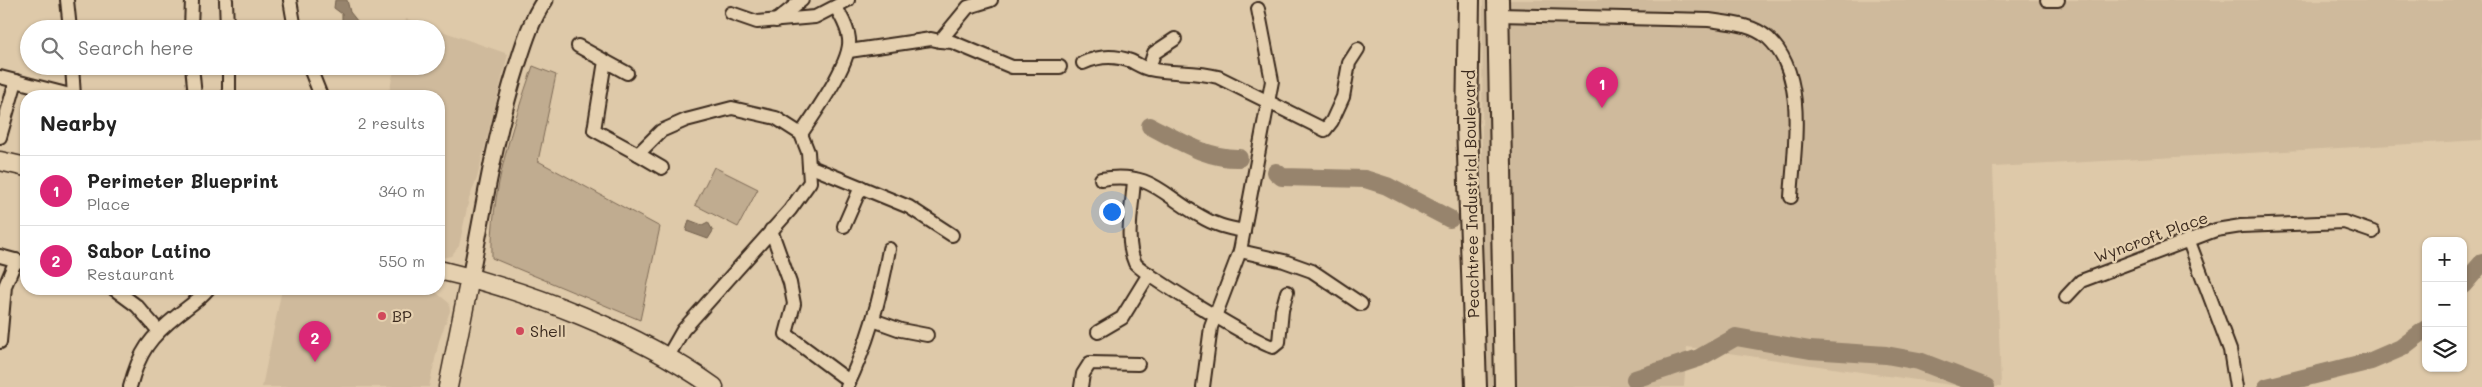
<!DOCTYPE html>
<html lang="en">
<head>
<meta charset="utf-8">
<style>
  :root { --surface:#fff; --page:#f6f6f6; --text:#222; --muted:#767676; --line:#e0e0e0; --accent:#db2777 }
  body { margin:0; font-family:Mali,sans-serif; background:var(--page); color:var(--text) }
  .controls { position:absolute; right:15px; bottom:15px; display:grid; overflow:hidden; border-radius:10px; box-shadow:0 1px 4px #0004 }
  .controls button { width:45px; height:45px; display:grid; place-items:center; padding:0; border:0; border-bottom:1px solid var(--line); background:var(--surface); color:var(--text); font:25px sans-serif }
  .you { position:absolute; left:1111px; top:211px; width:18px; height:18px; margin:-12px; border:4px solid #fff; border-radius:50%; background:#1a73e8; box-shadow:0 0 0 8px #1a73e833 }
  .badge { display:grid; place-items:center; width:32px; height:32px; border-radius:50%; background:var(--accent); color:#fff; font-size:16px; font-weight:700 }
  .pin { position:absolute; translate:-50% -41px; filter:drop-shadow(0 1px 2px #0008) }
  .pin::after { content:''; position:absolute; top:26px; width:18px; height:15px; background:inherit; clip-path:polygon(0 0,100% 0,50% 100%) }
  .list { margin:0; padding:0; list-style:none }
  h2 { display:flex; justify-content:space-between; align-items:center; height:65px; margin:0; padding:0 20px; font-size:21px }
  h2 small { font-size:16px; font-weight:400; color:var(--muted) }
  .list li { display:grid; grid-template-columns:32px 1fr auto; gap:15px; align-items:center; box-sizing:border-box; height:70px; padding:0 20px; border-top:1px solid var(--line) }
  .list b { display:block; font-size:19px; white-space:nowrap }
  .list p { margin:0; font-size:16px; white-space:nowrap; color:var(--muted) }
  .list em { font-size:16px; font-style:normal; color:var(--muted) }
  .icon { flex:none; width:28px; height:28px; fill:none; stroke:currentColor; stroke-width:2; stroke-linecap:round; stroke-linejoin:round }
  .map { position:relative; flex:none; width:2482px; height:387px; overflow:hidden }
  .search { position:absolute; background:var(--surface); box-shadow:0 1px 4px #0004; left:20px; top:20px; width:425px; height:55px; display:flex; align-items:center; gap:12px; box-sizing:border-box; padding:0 18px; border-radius:28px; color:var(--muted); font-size:19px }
  .panel { position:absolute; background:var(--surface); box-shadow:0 1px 4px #0004; left:20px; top:90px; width:425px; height:205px; border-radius:20px }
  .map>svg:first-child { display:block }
  .built { fill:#cfba9c }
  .green { fill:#c0ac90; stroke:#7e6b57 }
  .water { fill:#97846d; stroke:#72604d }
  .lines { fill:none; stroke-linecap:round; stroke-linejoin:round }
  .river { stroke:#97846d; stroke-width:18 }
  .minor-casing { stroke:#3b2a1e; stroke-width:16 }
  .tertiary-casing { stroke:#3b2a1e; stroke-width:19 }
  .secondary-casing { stroke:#3b2a1e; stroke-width:21 }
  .trunk-casing { stroke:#3b2a1e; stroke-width:24 }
  .minor { stroke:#e5d0af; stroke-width:12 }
  .tertiary { stroke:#e5d0af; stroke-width:15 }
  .secondary { stroke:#e5d0af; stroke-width:18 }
  .trunk { stroke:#e5d0af; stroke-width:20 }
  .poi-dot { fill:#d1495b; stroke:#e5d0af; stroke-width:2 }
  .labels { text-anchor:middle; stroke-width:4.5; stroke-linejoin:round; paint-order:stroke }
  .street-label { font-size:16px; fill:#3b2a1e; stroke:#e5d0af }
  .poi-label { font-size:16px; fill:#3b2a1e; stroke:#e5d0af; text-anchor:start }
</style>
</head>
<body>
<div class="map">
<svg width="2482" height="387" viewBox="0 0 2482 387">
  <rect width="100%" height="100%" fill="#dec9a9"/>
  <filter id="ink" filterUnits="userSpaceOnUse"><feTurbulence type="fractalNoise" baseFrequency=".02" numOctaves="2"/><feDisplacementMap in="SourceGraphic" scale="10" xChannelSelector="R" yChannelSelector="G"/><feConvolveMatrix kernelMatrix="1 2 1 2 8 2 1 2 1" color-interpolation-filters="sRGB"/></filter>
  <g filter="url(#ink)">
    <!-- built -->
    <g class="built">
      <path d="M1483,0H2482V140L1993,167L2001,387H1965L1687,347L1684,387H1483L1481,299Z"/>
      <path d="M406,19L436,29H404Z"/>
      <path d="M436,29L508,54L477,178L469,199L459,246L451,256L442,258L439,257V96H388L395,66H436Z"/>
      <path d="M282,289H432L449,303L450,311L439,341L429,387H262Z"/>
    </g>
    <!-- green -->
    <g class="green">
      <path d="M533,66L556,75L538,161L660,227L640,320L492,258C490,193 512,127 533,66Z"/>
      <path d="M714,167L758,189L738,227L695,205Z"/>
    </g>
    <!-- water -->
    <g class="water">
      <path d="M335,0H347L350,12L358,22L357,29H342V14L334,8Z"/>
      <path d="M689,220L702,225L708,222L713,231L708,239L686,231Z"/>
    </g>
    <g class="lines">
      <!-- river -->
      <g class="river">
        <path d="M1150,126C1178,140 1207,159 1239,158"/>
        <path d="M1276,172L1282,177L1365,179L1387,186L1450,219"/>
        <path d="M2463,285L2482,263"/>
        <path d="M1635,379L1699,358L1736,337L1810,350L1886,355L1919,361L1986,387"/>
        <path d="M2267,387L2371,361L2401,348L2426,329"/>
      </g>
      <!-- minor casing -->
      <g class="minor-casing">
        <g id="minor">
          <path d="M67,0L70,29"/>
          <path d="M226,0L227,29"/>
          <path d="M290,0L295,29"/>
          <path d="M2047,0H2058"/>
          <path d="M731,13L757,22L815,17L848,0"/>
          <path d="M1498,15L1709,20C1729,23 1752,24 1768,38C1808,75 1794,148 1791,197"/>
          <path d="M776,21L802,0"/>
          <path d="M191,29L192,0"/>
          <path d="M940,41L952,42L1012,67H1060"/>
          <path d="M578,46L605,61L594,130L638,154L661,131L686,120L732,108L776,118L801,134L808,152L810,182L790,210L683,330L667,358"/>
          <path d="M849,51L931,39L940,41L968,7L991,0"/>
          <path d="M605,61L627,73"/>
          <path d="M1083,63C1098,56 1115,55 1131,61C1137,64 1143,68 1149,69C1172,74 1195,71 1218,77L1325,130L1332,121L1343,97L1349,63L1358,49"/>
          <path d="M72,66L74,96"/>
          <path d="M192,66L195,96"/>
          <path d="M309,66L321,96"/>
          <path d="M1149,69L1154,53L1175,39"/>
          <path d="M0,77L74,96"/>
          <path d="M229,96V66"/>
          <path d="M801,134C814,114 852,62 849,39C848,27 841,17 836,7"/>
          <path d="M0,137L16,81"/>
          <path d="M638,154L662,168"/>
          <path d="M809,166L909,207L952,235"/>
          <path d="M1101,179C1152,171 1162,195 1200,216C1214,225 1228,228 1244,231"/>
          <path d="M1134,179C1133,205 1124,239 1135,263C1139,272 1258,343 1273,347L1279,342L1282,310L1287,292"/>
          <path d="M844,226L861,187"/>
          <path d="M771,230L790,283L794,304L786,334L849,381"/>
          <path d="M2188,239L2230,350L2236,387"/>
          <path d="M1240,251L1284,261L1312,271L1361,304"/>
          <path d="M0,256L26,263"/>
          <path d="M114,289L137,306L158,330"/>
          <path d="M2066,297L2081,281L2216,230L2241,226L2344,222L2373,232"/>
          <path d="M873,320L901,330L927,335"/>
          <path d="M1098,332L1122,318L1149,274"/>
          <path d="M0,342L5,286L16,260"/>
          <path d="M130,387C139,352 150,337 179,314C189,306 200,299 208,289"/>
          <path d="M847,387C868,343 881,297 889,249"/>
          <path d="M1081,387L1083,374L1090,363L1138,364"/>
          <path d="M1203,387L1211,327L1240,251L1272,81L1258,9"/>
        </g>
      </g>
      <!-- tertiary casing -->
      <g class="tertiary-casing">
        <path id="tertiary" d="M470,278C484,207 495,135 517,66C524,44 531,20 545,0"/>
      </g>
      <!-- secondary casing -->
      <g class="secondary-casing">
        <g id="secondary">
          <path d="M0,161L26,167"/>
          <path d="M439,270C530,291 637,332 714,387"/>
          <path d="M448,387L470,278"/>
        </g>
      </g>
      <!-- trunk casing -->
      <g class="trunk-casing">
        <g id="trunk">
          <path d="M1469,0L1467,125L1476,387"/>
          <path d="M1498,0L1505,387"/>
        </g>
      </g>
      <!-- minor -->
      <use href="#minor" class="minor"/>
      <!-- tertiary -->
      <use href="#tertiary" class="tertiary"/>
      <!-- secondary -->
      <use href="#secondary" class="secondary"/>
      <!-- trunk -->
      <use href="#trunk" class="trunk"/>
    </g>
  </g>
  <!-- markers -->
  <g class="poi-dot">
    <circle cx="382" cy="316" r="5"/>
    <circle cx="520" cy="331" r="5"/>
  </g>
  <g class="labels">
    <!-- street labels -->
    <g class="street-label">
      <text transform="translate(1471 194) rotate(-91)" y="6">Peachtree Industrial Boulevard</text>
      <text transform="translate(2151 237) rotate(-20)" y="6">Wyncroft Place</text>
    </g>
    <!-- poi labels -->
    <g class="poi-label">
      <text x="392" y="322">BP</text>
      <text x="530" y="337">Shell</text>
    </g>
  </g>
</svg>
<div class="controls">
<button>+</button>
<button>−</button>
<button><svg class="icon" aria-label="layers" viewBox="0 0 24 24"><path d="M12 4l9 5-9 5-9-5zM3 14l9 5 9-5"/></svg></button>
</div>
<div class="you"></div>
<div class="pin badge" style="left:1602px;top:108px">1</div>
<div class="pin badge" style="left:315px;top:362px">2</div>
<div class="search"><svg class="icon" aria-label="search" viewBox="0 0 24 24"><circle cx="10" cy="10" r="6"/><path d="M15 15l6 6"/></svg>Search here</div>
<section class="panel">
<h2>Nearby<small>2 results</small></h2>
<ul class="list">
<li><span class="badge">1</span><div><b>Perimeter Blueprint</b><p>Place</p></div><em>340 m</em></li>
<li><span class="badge">2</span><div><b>Sabor Latino</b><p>Restaurant</p></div><em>550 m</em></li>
</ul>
</section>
</div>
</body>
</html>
